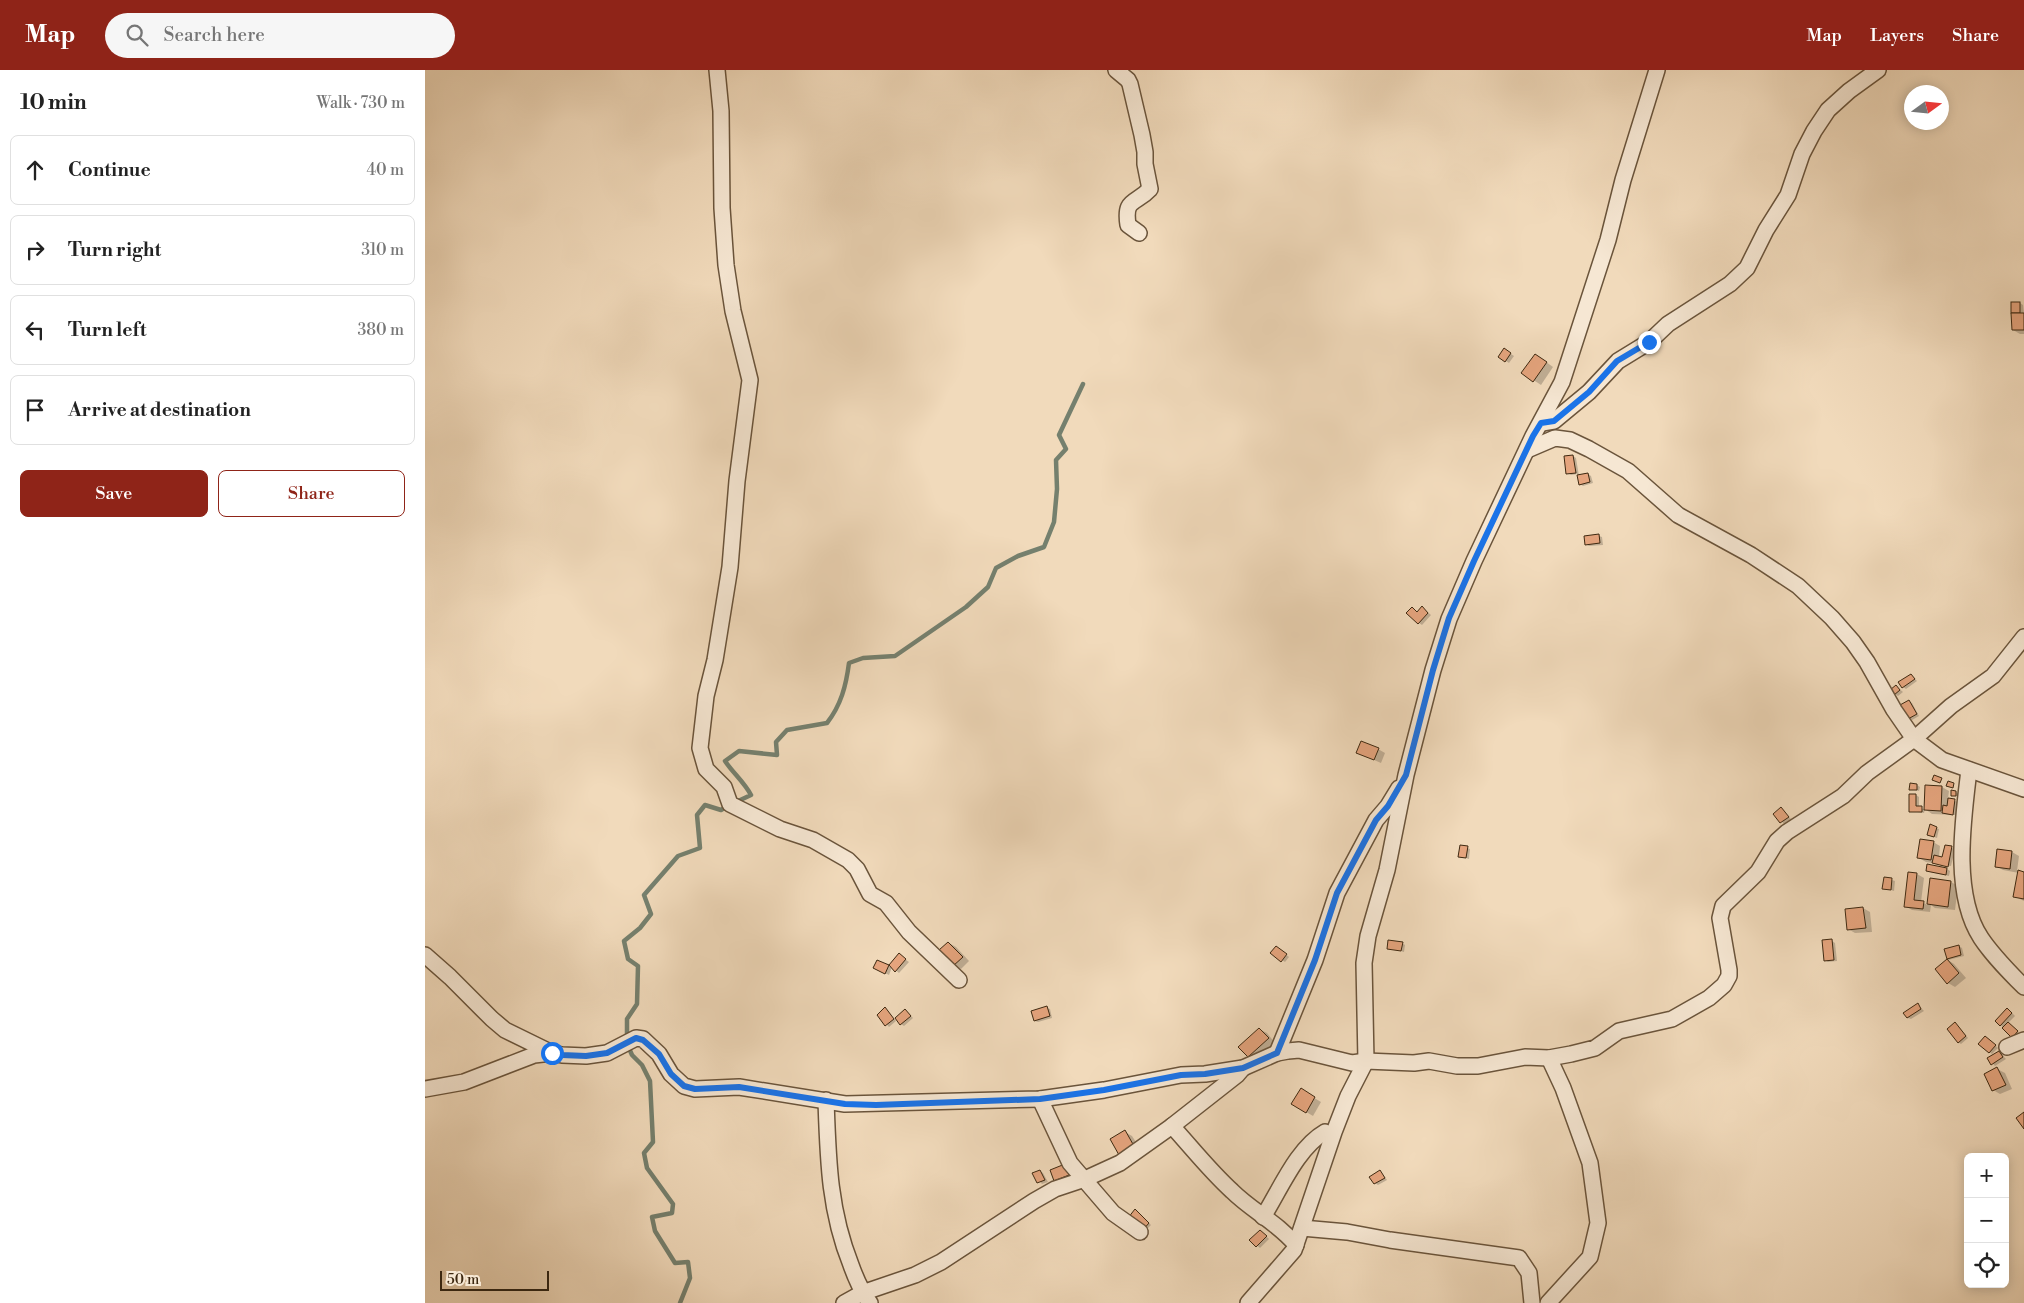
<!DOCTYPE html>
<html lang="en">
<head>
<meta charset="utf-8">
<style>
  :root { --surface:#fff; --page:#f6f6f6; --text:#222; --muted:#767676; --line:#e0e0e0; --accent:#8f2418 }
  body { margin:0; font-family:"Libre Bodoni",serif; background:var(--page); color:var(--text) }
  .controls { position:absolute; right:15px; bottom:15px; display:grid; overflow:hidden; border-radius:8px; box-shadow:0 2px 12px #0003 }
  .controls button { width:45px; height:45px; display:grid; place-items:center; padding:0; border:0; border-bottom:1px solid var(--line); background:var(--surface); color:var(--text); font:25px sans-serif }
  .compass { position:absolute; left:1479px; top:15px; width:45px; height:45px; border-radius:50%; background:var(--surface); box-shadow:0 2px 12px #0003; rotate:75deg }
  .scale { position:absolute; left:15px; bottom:12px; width:109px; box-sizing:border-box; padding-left:5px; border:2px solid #3d2810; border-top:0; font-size:14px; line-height:18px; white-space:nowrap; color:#3d2810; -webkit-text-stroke:4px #f6e7d3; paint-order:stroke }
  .stop { position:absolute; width:15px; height:15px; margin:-11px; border:4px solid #1a73e8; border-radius:50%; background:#fff }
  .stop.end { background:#1a73e8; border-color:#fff; box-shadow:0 1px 5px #0008 }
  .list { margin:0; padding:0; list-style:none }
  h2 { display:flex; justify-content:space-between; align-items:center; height:65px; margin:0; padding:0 20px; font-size:21px }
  h2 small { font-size:16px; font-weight:400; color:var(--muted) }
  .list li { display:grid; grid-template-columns:32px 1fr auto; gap:15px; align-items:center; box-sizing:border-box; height:70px; margin:0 10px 10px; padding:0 10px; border:1px solid var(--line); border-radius:8px }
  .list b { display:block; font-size:19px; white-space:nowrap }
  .list em { font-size:16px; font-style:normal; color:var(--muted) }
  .actions { display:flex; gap:10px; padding:15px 20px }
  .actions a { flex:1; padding:11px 0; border:1px solid var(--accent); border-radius:8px; text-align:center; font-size:18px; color:var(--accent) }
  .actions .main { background:var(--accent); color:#fff }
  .icon { flex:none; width:28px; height:28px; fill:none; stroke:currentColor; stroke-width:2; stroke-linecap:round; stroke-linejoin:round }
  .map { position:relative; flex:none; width:1599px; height:1233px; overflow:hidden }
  header { display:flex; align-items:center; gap:30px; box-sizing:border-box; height:70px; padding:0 25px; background:var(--accent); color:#fff }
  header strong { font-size:24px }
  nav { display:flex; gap:28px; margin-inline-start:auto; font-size:18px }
  .search { width:350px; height:45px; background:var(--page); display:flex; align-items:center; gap:12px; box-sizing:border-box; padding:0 18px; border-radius:28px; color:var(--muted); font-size:19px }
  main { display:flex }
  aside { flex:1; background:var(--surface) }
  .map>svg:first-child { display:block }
  .shadow { fill:#0003 }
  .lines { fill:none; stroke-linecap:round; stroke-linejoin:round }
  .stream { stroke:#75806e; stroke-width:4.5 }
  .building { fill:#e5a47d; stroke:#3d2810 }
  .street-casing { stroke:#6a543b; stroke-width:18 }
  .street { stroke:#f6e7d3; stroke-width:15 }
  .route { stroke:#1a73e8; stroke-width:6 }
</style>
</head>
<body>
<header>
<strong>Map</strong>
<div class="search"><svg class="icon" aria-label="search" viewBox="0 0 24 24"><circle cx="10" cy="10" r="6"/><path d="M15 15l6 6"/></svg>Search here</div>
<nav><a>Map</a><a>Layers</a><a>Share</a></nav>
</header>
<main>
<aside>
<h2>10 min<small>Walk · 730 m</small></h2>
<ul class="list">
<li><svg class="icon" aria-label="ahead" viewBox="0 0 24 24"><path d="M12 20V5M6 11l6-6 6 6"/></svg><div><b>Continue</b></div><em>40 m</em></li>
<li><svg class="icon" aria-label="right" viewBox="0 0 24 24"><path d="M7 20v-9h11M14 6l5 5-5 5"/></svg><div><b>Turn right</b></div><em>310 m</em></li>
<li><svg class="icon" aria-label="left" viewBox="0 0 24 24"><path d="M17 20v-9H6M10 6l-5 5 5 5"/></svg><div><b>Turn left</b></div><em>380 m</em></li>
<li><svg class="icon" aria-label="arrive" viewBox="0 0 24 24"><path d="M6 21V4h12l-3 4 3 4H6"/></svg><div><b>Arrive at destination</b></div></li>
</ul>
<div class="actions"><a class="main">Save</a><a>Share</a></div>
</aside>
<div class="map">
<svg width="1599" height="1233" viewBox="0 0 1599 1233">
  <rect width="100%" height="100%" fill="#f1dabb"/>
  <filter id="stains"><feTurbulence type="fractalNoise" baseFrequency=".004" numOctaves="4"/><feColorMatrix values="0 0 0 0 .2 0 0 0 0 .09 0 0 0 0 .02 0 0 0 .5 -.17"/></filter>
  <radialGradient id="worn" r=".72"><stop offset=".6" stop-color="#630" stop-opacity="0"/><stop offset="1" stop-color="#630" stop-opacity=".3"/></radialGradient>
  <!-- shadow -->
  <g class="shadow">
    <path d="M1595,233L1598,235L1599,244V264H1595L1588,260Z"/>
    <path d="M1080,280L1089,286L1084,293L1075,287Z"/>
    <path d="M1117,289L1128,297L1116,315L1098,303Z"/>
    <path d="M1148,386L1151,388L1154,406L1163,404L1166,406L1168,413L1158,416L1155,414L1153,404L1146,405L1143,403Z"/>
    <path d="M1174,466L1177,467L1178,475L1164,476L1161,474Z"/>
    <path d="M1000,540L1006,545L997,555L994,553L992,543Z"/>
    <path d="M1486,605L1492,611L1481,619L1478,617Z"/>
    <path d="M1472,617L1478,622L1473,626L1470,624Z"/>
    <path d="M1484,631L1487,633L1494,646L1487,650L1484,648Z"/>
    <path d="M953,679L960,683L956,693L933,683Z"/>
    <path d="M1492,715L1495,717L1494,721L1485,719Z"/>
    <path d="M1517,717L1524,721L1523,729L1533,732L1531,745L1507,744L1500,739L1499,743L1485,741L1491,725L1494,727V738H1496L1500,740Z"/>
    <path d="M1531,722L1534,724V727L1527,725Z"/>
    <path d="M1356,739L1366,749L1359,754L1350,744Z"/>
    <path d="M1511,758L1514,759L1512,768L1506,766Z"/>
    <path d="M1508,772L1515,776L1514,787L1518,789L1521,776L1530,779L1526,796L1501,792L1494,788Z"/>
    <path d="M1042,778L1045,779L1044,789L1034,786Z"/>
    <path d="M1574,780L1587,782L1594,786L1592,801L1599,803V831L1589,826L1594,803L1578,800L1571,796Z"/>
    <path d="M1503,796L1522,799L1525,801L1524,806L1505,802L1502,801Z"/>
    <path d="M1484,803L1492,804L1499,808L1496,832L1503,835L1506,809L1526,812L1533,816L1530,840L1510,838L1506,835L1505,842L1487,840L1480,836Z"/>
    <path d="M1460,808L1470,811L1469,821L1459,818Z"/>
    <path d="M1438,838L1445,842L1447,862L1430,863L1423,859Z"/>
    <path d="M1407,871L1410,873L1412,891L1403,892L1400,890Z"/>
    <path d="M524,873L531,877L544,891L536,899L529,895Z"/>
    <path d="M977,873L980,875L979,882L964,878Z"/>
    <path d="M1534,876L1537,878L1539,886L1523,890L1529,894L1541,908L1530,917L1523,913L1512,899L1523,889L1521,880Z"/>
    <path d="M854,879L864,887L860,892L847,883Z"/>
    <path d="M474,885L484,892L474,903L467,897L464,905L450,898L452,891L464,897Z"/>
    <path d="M1493,935L1499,941L1486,949L1483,948L1480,943Z"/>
    <path d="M622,938L625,939L627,948L613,952L610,951Z"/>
    <path d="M461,939L471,951L464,957L454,945Z"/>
    <path d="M480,940L488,948L479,956L476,954Z"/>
    <path d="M1586,942L1590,946L1583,953L1595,964L1587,967L1572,951Z"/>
    <path d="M1530,953L1543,968L1536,974L1533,972Z"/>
    <path d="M834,959L842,963L850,973L831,990L824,986Z"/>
    <path d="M1563,969L1573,978L1567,984L1564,982Z"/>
    <path d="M1574,982L1581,989L1570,996L1564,989Z"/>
    <path d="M1572,999L1580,1003L1587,1019L1575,1024L1568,1020Z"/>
    <path d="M876,1020L896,1032L888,1046L868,1034Z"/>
    <path d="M700,1062L707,1066L716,1080L702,1088Z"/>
    <path d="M643,1097L646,1106L633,1112L630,1110Z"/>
    <path d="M615,1101L618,1103L623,1112L617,1114L609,1104Z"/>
    <path d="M955,1101L962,1110L953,1115L950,1113Z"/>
    <path d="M713,1143L726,1155L720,1161Z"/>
    <path d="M838,1163L844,1169L835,1178L826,1170Z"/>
  </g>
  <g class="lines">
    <!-- stream -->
    <g class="stream">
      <path d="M311,732L326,725C319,712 308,703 300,691L314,681L352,685L351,672L362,660L402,653C416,635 421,616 424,593L438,588L470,586L541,537L563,517L571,498L593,486L619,477L629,452L632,419L631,390L641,379L634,365L658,314"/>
      <path d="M202,968V949L212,934L213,896L203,889L199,871L215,858L226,844L219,825L253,786L275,778L272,745L280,735L296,740L304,735"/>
      <path d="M203,976L207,985L217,995L225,1011L228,1072L219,1083L222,1098L248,1134L247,1143L227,1147L230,1161L250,1193L263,1192L265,1208L255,1233"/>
    </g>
  </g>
  <!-- building -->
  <g class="building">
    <rect x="1586" y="232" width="9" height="11"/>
    <path d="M1586,243H1599V260H1587Z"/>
    <path d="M1079,278L1086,283L1080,292L1073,287Z"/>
    <path d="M1110,284L1122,292L1108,312L1096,303Z"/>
    <path d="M1148,385L1151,403L1141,404L1139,386Z"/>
    <path d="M1163,403L1165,412L1154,415L1152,405Z"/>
    <path d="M1174,464L1175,473L1160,475L1159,466Z"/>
    <path d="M997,536L1003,543L993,554L981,543L987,537L992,542Z"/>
    <path d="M1486,604L1490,609L1477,618L1473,612Z"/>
    <path d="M1471,615L1475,620L1469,625L1465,620Z"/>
    <path d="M1484,630L1492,644L1483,649L1475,635Z"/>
    <path d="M936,671L954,678L949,690L931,683Z"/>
    <path d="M1509,705L1517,708L1515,713L1507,710Z"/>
    <path d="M1523,711L1529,713L1528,718L1521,716Z"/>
    <path d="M1485,713L1492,714V720H1484Z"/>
    <path d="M1500,715L1517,716L1516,741L1499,740Z"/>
    <path d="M1526,720L1531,721V726H1526Z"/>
    <path d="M1484,724H1491V736H1497V742H1484Z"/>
    <path d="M1523,728L1530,729L1528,745L1517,743L1518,735L1522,736Z"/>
    <path d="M1356,737L1364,747L1355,753L1348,744Z"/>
    <path d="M1505,754L1512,757L1509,767L1502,765Z"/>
    <path d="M1495,769L1509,771L1506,790L1492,788Z"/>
    <path d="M1035,775L1043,776L1041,788L1033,787Z"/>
    <path d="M1520,775L1527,776L1523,797L1507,793L1509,785L1517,787Z"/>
    <path d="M1572,779L1587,781L1585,799L1570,797Z"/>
    <path d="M1502,794L1522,798L1521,805L1501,801Z"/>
    <path d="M1593,800L1599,802V829L1588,827Z"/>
    <path d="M1483,802L1492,803L1489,830L1499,831L1498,839L1479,837Z"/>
    <path d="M1459,807L1467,808L1466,820L1457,819Z"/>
    <path d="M1505,808L1526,811L1523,837L1502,834Z"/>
    <path d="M1438,837L1441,858L1422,860L1420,839Z"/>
    <path d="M1407,869L1409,890L1399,891L1397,870Z"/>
    <path d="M963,870L978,872L976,881L962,879Z"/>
    <path d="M523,872L538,887L528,896L514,880Z"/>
    <path d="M1534,875L1536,885L1522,889L1519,879Z"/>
    <path d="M851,876L862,884L856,892L845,883Z"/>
    <path d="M474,883L481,889L470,902L464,895Z"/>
    <path d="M1522,889L1534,903L1522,914L1510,899Z"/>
    <path d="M452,890L464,895L460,904L448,898Z"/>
    <path d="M1493,933L1496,939L1482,948L1478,943Z"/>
    <path d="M622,936L625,946L609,951L606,941Z"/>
    <path d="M460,937L469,949L460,956L452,945Z"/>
    <path d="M1582,938L1587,943L1575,956L1570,951Z"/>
    <path d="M480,939L486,946L475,955L470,948Z"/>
    <path d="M1530,952L1541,966L1533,973L1522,959Z"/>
    <path d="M1583,952L1593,961L1587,968L1577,958Z"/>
    <path d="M834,958L844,968L823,987L813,977Z"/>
    <path d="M1560,966L1571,975L1564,983L1553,974Z"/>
    <path d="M1574,981L1578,987L1566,995L1562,988Z"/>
    <path d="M1572,997L1581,1015L1567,1021L1559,1004Z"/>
    <path d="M876,1018L890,1027L881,1043L866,1034Z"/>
    <path d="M1599,1042V1059L1591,1048Z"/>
    <path d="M700,1060L709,1076L694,1085L685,1069Z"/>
    <path d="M640,1094L644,1105L629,1111L625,1100Z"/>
    <path d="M615,1100L620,1110L612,1113L607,1103Z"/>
    <path d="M955,1100L960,1108L949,1114L944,1107Z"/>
    <path d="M710,1139L724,1153L717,1161L703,1148Z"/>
    <path d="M835,1160L842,1166L831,1177L824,1170Z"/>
  </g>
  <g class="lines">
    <!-- street casing -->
    <g class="street-casing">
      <g id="street">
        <path d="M292,0L296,41L297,138L301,195L308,241L325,310L312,411L305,497L290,590L281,626L275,678L281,699L299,717L305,734L355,759L388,770L423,790L432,799L445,824L461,833L484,862L534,910"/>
        <path d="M691,0L703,10L705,14L717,65L720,82V94L725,119C710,135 699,128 703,155L714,163"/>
        <path d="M1117,353L1129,351L1164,322L1193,291L1224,272L1243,254L1305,214L1322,198L1341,160L1363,125L1377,84L1389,61L1403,40L1424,21L1453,0"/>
        <path d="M1102,380L1130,368L1145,370L1164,379L1203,401L1253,445L1326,485L1373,516L1407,548L1428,572L1442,592L1469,640L1489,669L1517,690L1599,719"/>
        <path d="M1544,700C1538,750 1527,824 1556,868C1568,886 1584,902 1599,917"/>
        <path d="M0,885L25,907L67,949L80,960L127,983"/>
        <path d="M1582,977L1599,970"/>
        <path d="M852,983L890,890L912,823L951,750L963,736L974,718"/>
        <path d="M0,1019L39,1012L109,985L127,983L137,985L161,986L182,983L211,968L218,969L234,984L246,1004L259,1016L270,1019L314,1017L420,1034L615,1029L679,1020L756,1005L780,1004L818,998L852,983L863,981L874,980L927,993L941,991L989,993L1004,991L1032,996H1053L1100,987L1124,988L1146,984L1170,978L1194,961L1247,949L1284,928L1299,915L1304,906V900L1295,848L1298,836L1333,802L1352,771L1362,762L1418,726L1442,703L1489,669L1526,636L1568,606L1599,567"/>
        <path d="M615,1029L645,1093L688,1143L715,1162"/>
        <path d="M401,1030C403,1089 404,1140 426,1195C431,1209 436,1221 445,1233"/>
        <path d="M747,1056C767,1078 785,1101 807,1121C827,1141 853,1153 871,1175"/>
        <path d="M838,1147C855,1120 872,1078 900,1062"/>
        <path d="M877,1158L922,1162L965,1170L1094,1188L1104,1203L1107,1233"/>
        <path d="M419,1233L437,1223L490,1205L516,1192L609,1131L630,1119L660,1109L695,1093L747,1056L812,1005L818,998"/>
        <path d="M823,1233L869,1180L909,1062L923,1026L941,991L939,893L943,866L962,800L981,705L1008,600L1024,549L1049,491L1108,366L1137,312L1183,170L1198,110L1232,0"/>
        <path d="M1123,1233L1165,1187L1173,1153L1165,1093L1138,1018L1124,988"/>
      </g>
    </g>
    <!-- street -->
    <use href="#street" class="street"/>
  </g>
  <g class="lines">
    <!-- route -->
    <path class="route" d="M127,983L137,985L161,986L182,983L211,968L218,970L234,984L246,1004L259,1016L270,1019L314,1017L420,1034L451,1035L615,1029L679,1020L756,1005L780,1004L818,998L852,983L890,890L912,823L951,750L963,736L981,705L1008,600L1024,548L1049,491L1108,366L1116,353L1129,351L1164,322L1192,291L1224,272"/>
  </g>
  <rect width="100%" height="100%" filter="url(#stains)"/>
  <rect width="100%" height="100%" fill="url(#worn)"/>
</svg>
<div class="controls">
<button>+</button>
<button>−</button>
<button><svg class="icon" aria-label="locate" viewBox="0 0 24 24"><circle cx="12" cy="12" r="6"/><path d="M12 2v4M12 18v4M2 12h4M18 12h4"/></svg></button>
</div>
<svg class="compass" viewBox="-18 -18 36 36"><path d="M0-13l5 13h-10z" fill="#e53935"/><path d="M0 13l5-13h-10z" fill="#767676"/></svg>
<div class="scale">50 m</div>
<div class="stop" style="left:127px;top:983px"></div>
<div class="stop end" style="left:1224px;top:272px"></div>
</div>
</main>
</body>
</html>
